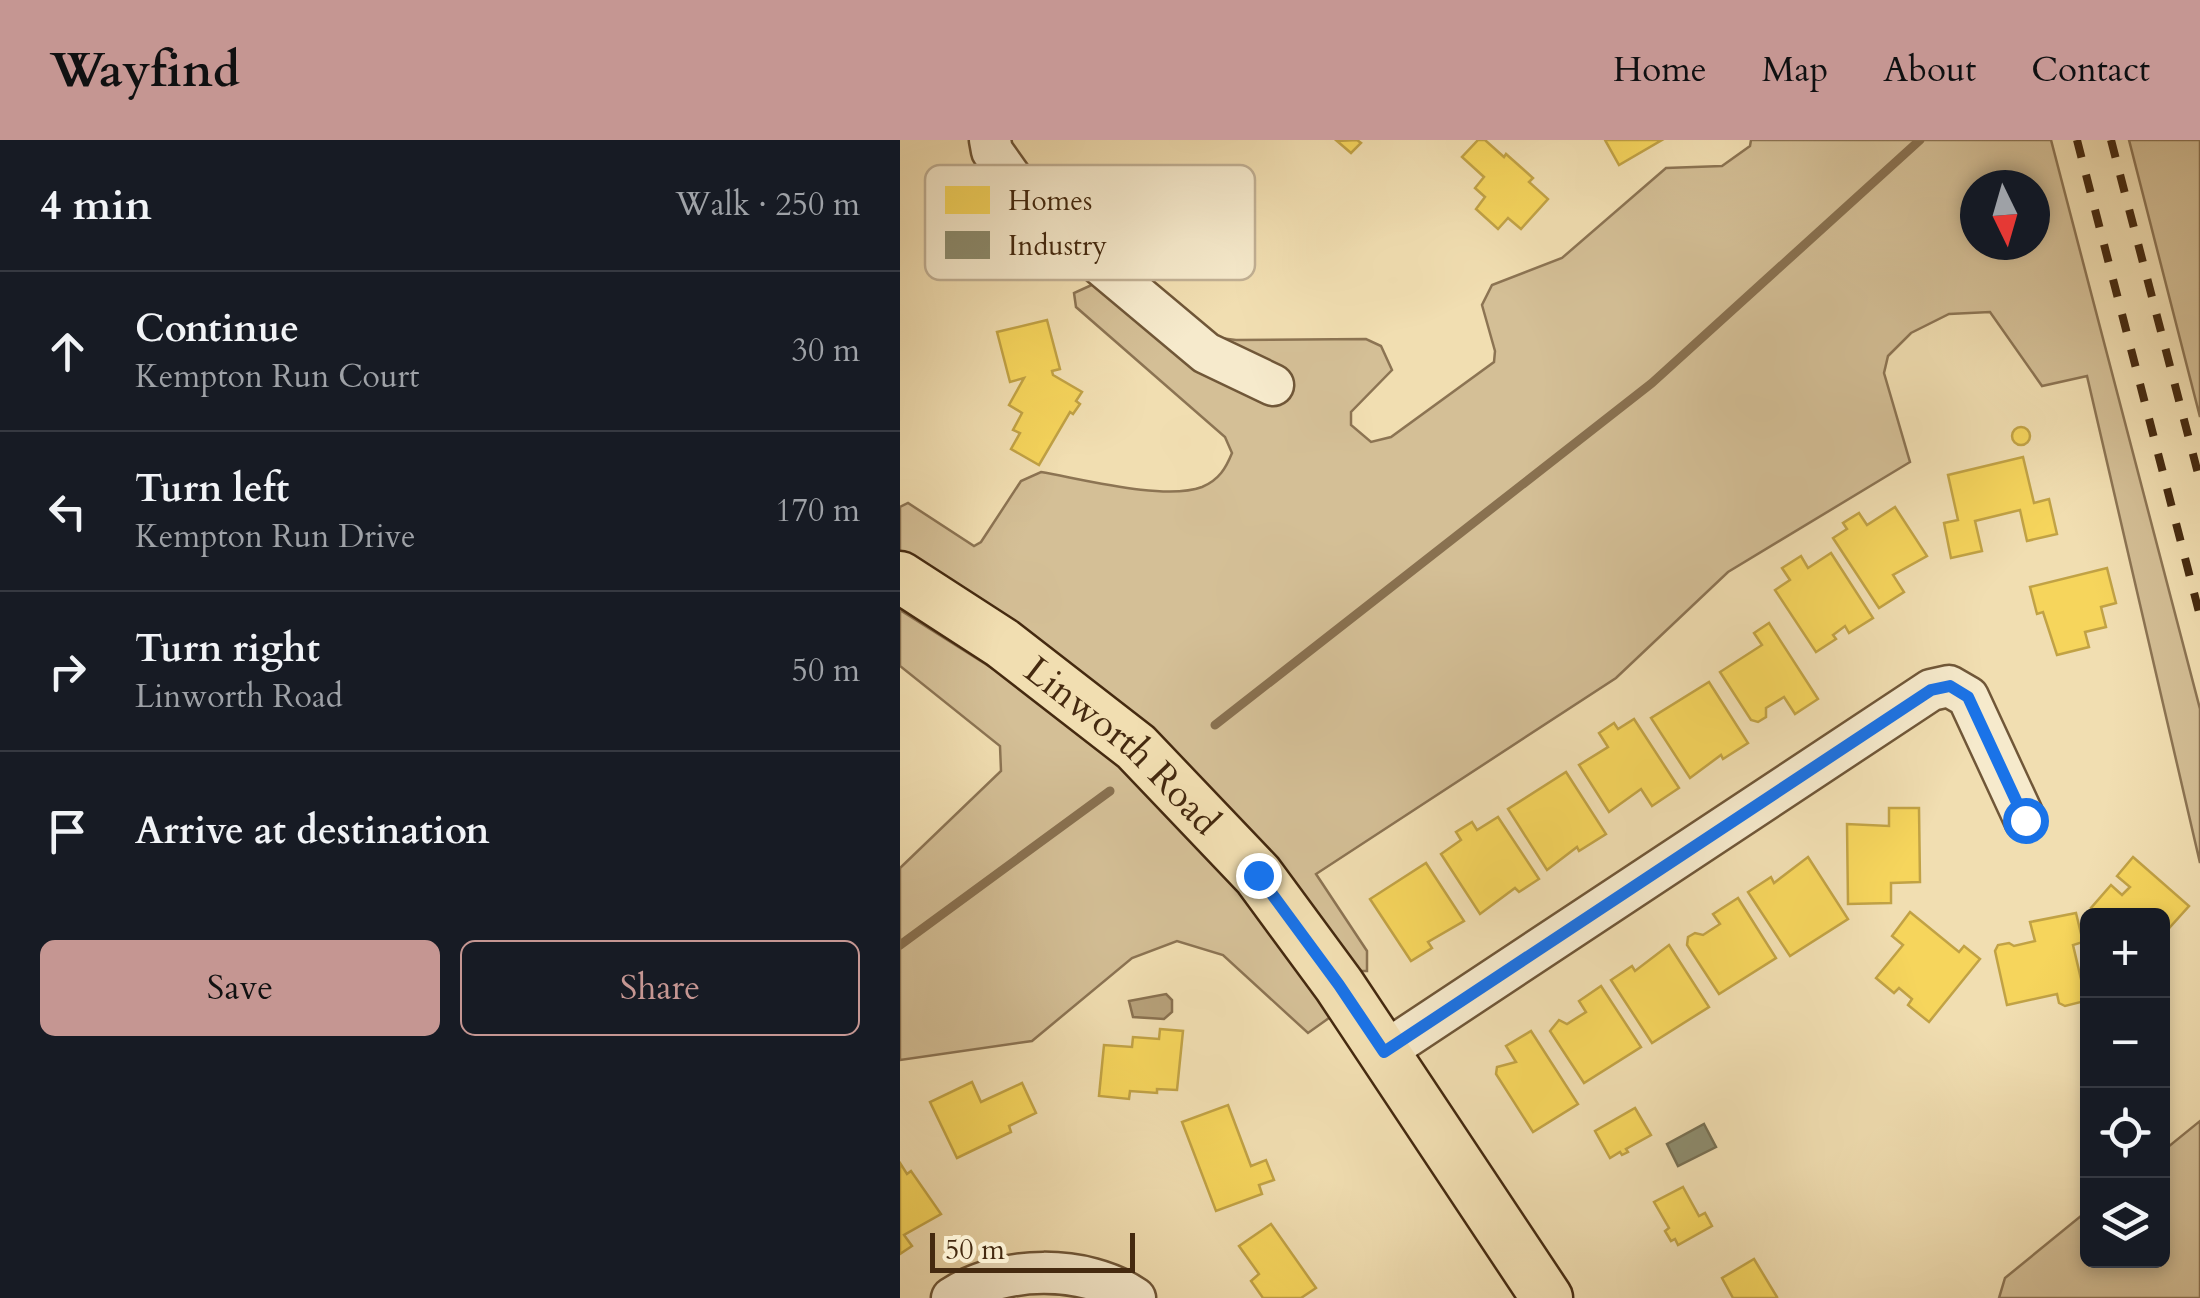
<!DOCTYPE html>
<html lang="en">
<head>
<meta charset="utf-8">
<style>
  :root { --surface:#171b24; --page:#20242c; --text:#f1f3f6; --muted:#9ea1a6; --line:#363941; --accent:#c59692 }
  body { margin:0; font-family:Cardo,serif; background:var(--page); color:var(--text) }
  .controls { position:absolute; right:30px; bottom:30px; display:grid; overflow:hidden; border-radius:15px; box-shadow:0 5px 15px #0003 }
  .controls button { width:90px; height:90px; display:grid; place-items:center; padding:0; border:0; border-bottom:2px solid var(--line); background:var(--surface); color:var(--text); font:50px sans-serif }
  .compass { position:absolute; left:1060px; top:30px; width:90px; height:90px; border-radius:50%; background:var(--surface); box-shadow:0 5px 15px #0003; rotate:175deg }
  .scale { position:absolute; left:30px; bottom:25px; width:205px; box-sizing:border-box; padding-left:10px; border:5px solid #452a10; border-top:0; font-size:28px; line-height:35px; white-space:nowrap; color:#452a10; -webkit-text-stroke:8px #f6eacc; paint-order:stroke }
  .stop { position:absolute; width:30px; height:30px; margin:-22px; border:8px solid #1a73e8; border-radius:50%; background:#fff }
  .stop.end { background:#1a73e8; border-color:#fff; box-shadow:0 2px 10px #0008 }
  .list { margin:0; padding:0; list-style:none }
  h2 { display:flex; justify-content:space-between; align-items:center; height:130px; margin:0; padding:0 40px; font-size:42px }
  h2 small { font-size:32px; font-weight:400; color:var(--muted) }
  .list li { display:grid; grid-template-columns:65px 1fr auto; gap:30px; align-items:center; box-sizing:border-box; height:160px; padding:0 40px; border-top:2px solid var(--line) }
  .list b { display:block; font-size:38px; white-space:nowrap }
  .list p { margin:0; font-size:32px; white-space:nowrap; color:var(--muted) }
  .list em { font-size:32px; font-style:normal; color:var(--muted) }
  .actions { display:flex; gap:20px; padding:30px 40px }
  .actions a { flex:1; padding:22px 0; border:2px solid var(--accent); border-radius:15px; text-align:center; font-size:35px; color:var(--accent) }
  .actions .main { background:var(--accent); color:#111 }
  .icon { flex:none; width:55px; height:55px; fill:none; stroke:currentColor; stroke-width:2; stroke-linecap:round; stroke-linejoin:round }
  .map { position:relative; flex:none; width:1300px; height:1158px; overflow:hidden }
  header { display:flex; align-items:center; gap:60px; box-sizing:border-box; height:140px; padding:0 50px; background:var(--accent); color:#111 }
  header strong { font-size:48px }
  nav { display:flex; gap:55px; margin-inline-start:auto; font-size:35px }
  main { display:flex }
  aside { flex:1; background:var(--surface) }
  .map>svg:first-child { display:block }
  .green { fill:#d4bf96; stroke:#8c7453; stroke-width:2.5; fill-rule:evenodd }
  .water { fill:#b7a17a; stroke:#897150; stroke-width:2.5 }
  .homes { fill:#f6d55c; stroke:#c1a245; stroke-width:2.5 }
  .industry { fill:#8c8c6e; stroke:#776f52; stroke-width:2.5 }
  .lines { fill:none; stroke-linecap:round; stroke-linejoin:round }
  .stream { stroke:#897150; stroke-width:9 }
  .minor-casing { stroke:#705738; stroke-width:45 }
  .major-casing { stroke:#452a10; stroke-width:55 }
  .minor { stroke:#f6eacc; stroke-width:40 }
  .major { stroke:#f1deb1; stroke-width:50 }
  .rail { stroke:#452a10; stroke-width:8; stroke-dasharray:18 18; stroke-linecap:butt }
  .route { stroke:#1a73e8; stroke-width:12 }
  .labels { text-anchor:middle; stroke-width:10; stroke-linejoin:round; paint-order:stroke }
  .street-label { font-size:38px; fill:#452a10; stroke:#f6eacc }
  .key { fill:#f6eacc; stroke:#c1b094; stroke-width:2.5 }
  .key-label { font-size:28px; fill:#452a10 }
</style>
</head>
<body>
<header>
<strong>Wayfind</strong>
<nav><a>Home</a><a>Map</a><a>About</a><a>Contact</a></nav>
</header>
<main>
<aside>
<h2>4 min<small>Walk · 250 m</small></h2>
<ul class="list">
<li><svg class="icon" aria-label="ahead" viewBox="0 0 24 24"><path d="M12 20V5M6 11l6-6 6 6"/></svg><div><b>Continue</b><p>Kempton Run Court</p></div><em>30 m</em></li>
<li><svg class="icon" aria-label="left" viewBox="0 0 24 24"><path d="M17 20v-9H6M10 6l-5 5 5 5"/></svg><div><b>Turn left</b><p>Kempton Run Drive</p></div><em>170 m</em></li>
<li><svg class="icon" aria-label="right" viewBox="0 0 24 24"><path d="M7 20v-9h11M14 6l5 5-5 5"/></svg><div><b>Turn right</b><p>Linworth Road</p></div><em>50 m</em></li>
<li><svg class="icon" aria-label="arrive" viewBox="0 0 24 24"><path d="M6 21V4h12l-3 4 3 4H6"/></svg><div><b>Arrive at destination</b></div></li>
</ul>
<div class="actions"><a class="main">Save</a><a>Share</a></div>
</aside>
<div class="map">
<svg width="1300" height="1158" viewBox="0 0 1300 1158">
  <rect width="100%" height="100%" fill="#f1deb1"/>
  <filter id="stains"><feTurbulence type="fractalNoise" baseFrequency=".002" numOctaves="4"/><feColorMatrix values="0 0 0 0 .2 0 0 0 0 .09 0 0 0 0 .02 0 0 0 .5 -.17"/></filter>
  <radialGradient id="worn" r=".72"><stop offset=".6" stop-color="#630" stop-opacity="0"/><stop offset="1" stop-color="#630" stop-opacity=".3"/></radialGradient>
  <!-- green -->
  <g class="green">
    <path d="M851,0H1151L1300,569V723L1187,236L1142,246L1090,172L1049,174L1011,193L988,216L984,233L1010,322L828,432L716,538L416,734L467,811V831H449L0,417V367L8,363L74,406L81,402L121,341L141,332C182,339 265,361 302,347C319,340 326,328 332,313L325,297L176,167L174,153L196,143L312,197L336,200L466,199L481,206L492,230L451,272V285L471,302L491,297L594,222L595,211L582,165L592,145L662,118L766,28L822,26L850,6ZM1075,45H1135V105H1075Z"/>
    <path d="M1229,0H1300V277Z"/>
    <path d="M0,470L179,583L348,752L436,873L408,893L323,815L277,801L232,818L132,901L0,920V728L101,631L100,606L0,526Z"/>
    <path d="M1300,981V1158H1099L1105,1138L1187,1071L1188,1120H1262L1263,1011Z"/>
  </g>
  <!-- water -->
  <path class="water" d="M266,854L272,860V872L264,879L233,877L229,861Z"/>
  <!-- homes -->
  <g class="homes">
    <path d="M457,0L461,3L451,13L437,1Z"/>
    <path d="M578,0H585L604,17L606,14L633,38L629,42L648,59L621,89L608,78L598,89L576,69L585,57L575,48L584,37L562,17Z"/>
    <path d="M705,0H762L719,25Z"/>
    <path d="M147,180L160,229L152,231L153,235L182,252L176,261L180,264L173,274L170,272L139,325L111,309L120,293L113,290L122,273L109,265L124,238L110,242L97,192Z"/>
    <circle cx="1121" cy="296" r="9"/>
    <path d="M1123,317L1134,363L1149,359L1157,394L1127,401L1120,370L1075,381L1082,411L1051,418L1044,383L1058,380L1048,335Z"/>
    <path d="M995,367L1027,416L993,435L1004,452L979,468L933,398L947,389L943,383L959,373L967,385Z"/>
    <path d="M931,413L973,478L949,493L945,486L933,495L936,499L916,512L875,450L890,440L882,428L901,416L908,428Z"/>
    <path d="M1207,428L1216,463L1201,467L1206,487L1185,492L1189,507L1157,515L1143,472L1137,474L1130,447Z"/>
    <path d="M869,483L918,559L895,574L884,557L866,568V577L858,582L851,580L820,532L862,505L854,493Z"/>
    <path d="M809,542L848,603L823,619L821,615L790,638L751,578Z"/>
    <path d="M734,579L779,648L752,666L741,649L709,672L679,625L708,607L699,593L714,583L718,589Z"/>
    <path d="M666,632L706,694L679,711L677,707L647,730L608,669Z"/>
    <path d="M989,668H1019L1020,742L991,743V763L948,764L947,684L989,686Z"/>
    <path d="M598,677L639,739L619,752L615,748L580,774L541,714L561,700L556,692L572,682L577,690Z"/>
    <path d="M908,717L948,779L890,816L848,752L871,737L874,743Z"/>
    <path d="M1233,717L1289,766L1262,796V776H1200L1191,768L1211,745L1222,755L1230,747L1217,736Z"/>
    <path d="M526,723L564,781L528,802L532,808L511,821L470,759Z"/>
    <path d="M838,758L876,818L819,854L787,805L788,797L795,793L803,795L820,784L813,774Z"/>
    <path d="M1010,772L1059,812L1064,806L1080,819L1029,882L1008,865L1012,859L999,848L994,853L976,838L1003,805L992,796Z"/>
    <path d="M1176,773L1183,802L1173,805L1185,856L1181,862L1165,866L1159,863L1157,854L1107,865L1095,811L1098,805L1109,803L1114,806L1135,801L1130,782Z"/>
    <path d="M769,805L809,867L752,903L711,840L732,826L735,831Z"/>
    <path d="M701,846L741,907L684,943L650,891L659,880L667,884L686,872L679,861Z"/>
    <path d="M260,889L283,891L277,950L257,949V953L230,951L229,959L199,956L204,905L232,907L233,897L259,899Z"/>
    <path d="M631,891L678,964L633,992L596,934L597,927L616,922L606,906Z"/>
    <path d="M72,942L81,962L122,943L136,973L109,986L111,992L57,1018L30,962Z"/>
    <path d="M328,965L351,1026L366,1020L374,1040L359,1045L362,1054L316,1071L282,982Z"/>
    <path d="M735,968L751,995L726,1009L728,1012L722,1015L720,1012L710,1018L695,991Z"/>
    <path d="M0,1023L7,1034L11,1031L41,1074L4,1095L12,1106L0,1114Z"/>
    <path d="M783,1047L799,1076L805,1073L812,1086L778,1105L775,1099L771,1101L765,1091L769,1088L754,1062Z"/>
    <path d="M371,1084L416,1148L401,1158H363L351,1141L359,1134L339,1106Z"/>
    <path d="M854,1119L877,1157L875,1158H833L822,1138Z"/>
  </g>
  <!-- industry -->
  <path class="industry" d="M804,984L816,1007L778,1026L767,1004Z"/>
  <g class="lines">
    <!-- stream -->
    <g class="stream">
      <path d="M315,585L752,243L1020,0"/>
      <path d="M0,805L210,651"/>
    </g>
    <!-- minor casing -->
    <g class="minor-casing">
      <g id="minor">
        <path d="M90,0L92,11L114,42L145,78L306,213L373,245"/>
        <path d="M484,912L1031,550L1049,546L1068,557L1125,680"/>
        <path d="M52,1158C102,1125 185,1124 235,1158"/>
      </g>
    </g>
    <!-- major casing -->
    <g class="major-casing">
      <g id="major">
        <path id="s1" d="M0,437L102,503L236,607L358,735L439,845L647,1158"/>
      </g>
    </g>
    <!-- minor -->
    <use href="#minor" class="minor"/>
    <!-- major -->
    <use href="#major" class="major"/>
    <!-- rail -->
    <g class="rail">
      <path d="M1177,0L1300,476"/>
      <path d="M1211,0L1300,341"/>
    </g>
  </g>
  <g class="lines">
    <!-- route -->
    <path class="route" d="M358,735L439,845L484,912L1031,550L1050,546L1068,557L1125,680"/>
  </g>
  <g class="labels">
    <!-- street labels -->
    <g class="street-label">
      <text dy="13" stroke="none"><textPath href="#s1" startOffset="280">Linworth Road</textPath></text>
    </g>
  </g>
  <!-- legend -->
  <rect x="25" y="25" width="330" height="115" rx="15" class="key"/>
  <rect x="45" y="46" width="45" height="28" fill="#f6d55c"/>
  <rect x="45" y="91" width="45" height="28" fill="#8c8c6e"/>
  <g class="key-label">
    <text x="108" y="70">Homes</text>
    <text x="108" y="115">Industry</text>
  </g>
  <rect width="100%" height="100%" filter="url(#stains)"/>
  <rect width="100%" height="100%" fill="url(#worn)"/>
</svg>
<div class="controls">
<button>+</button>
<button>−</button>
<button><svg class="icon" aria-label="locate" viewBox="0 0 24 24"><circle cx="12" cy="12" r="6"/><path d="M12 2v4M12 18v4M2 12h4M18 12h4"/></svg></button>
<button><svg class="icon" aria-label="layers" viewBox="0 0 24 24"><path d="M12 4l9 5-9 5-9-5zM3 14l9 5 9-5"/></svg></button>
</div>
<svg class="compass" viewBox="-18 -18 36 36"><path d="M0-13l5 13h-10z" fill="#e53935"/><path d="M0 13l5-13h-10z" fill="#9ea1a6"/></svg>
<div class="scale">50 m</div>
<div class="stop" style="left:1125px;top:680px"></div>
<div class="stop end" style="left:358px;top:735px"></div>
</div>
</main>
</body>
</html>
